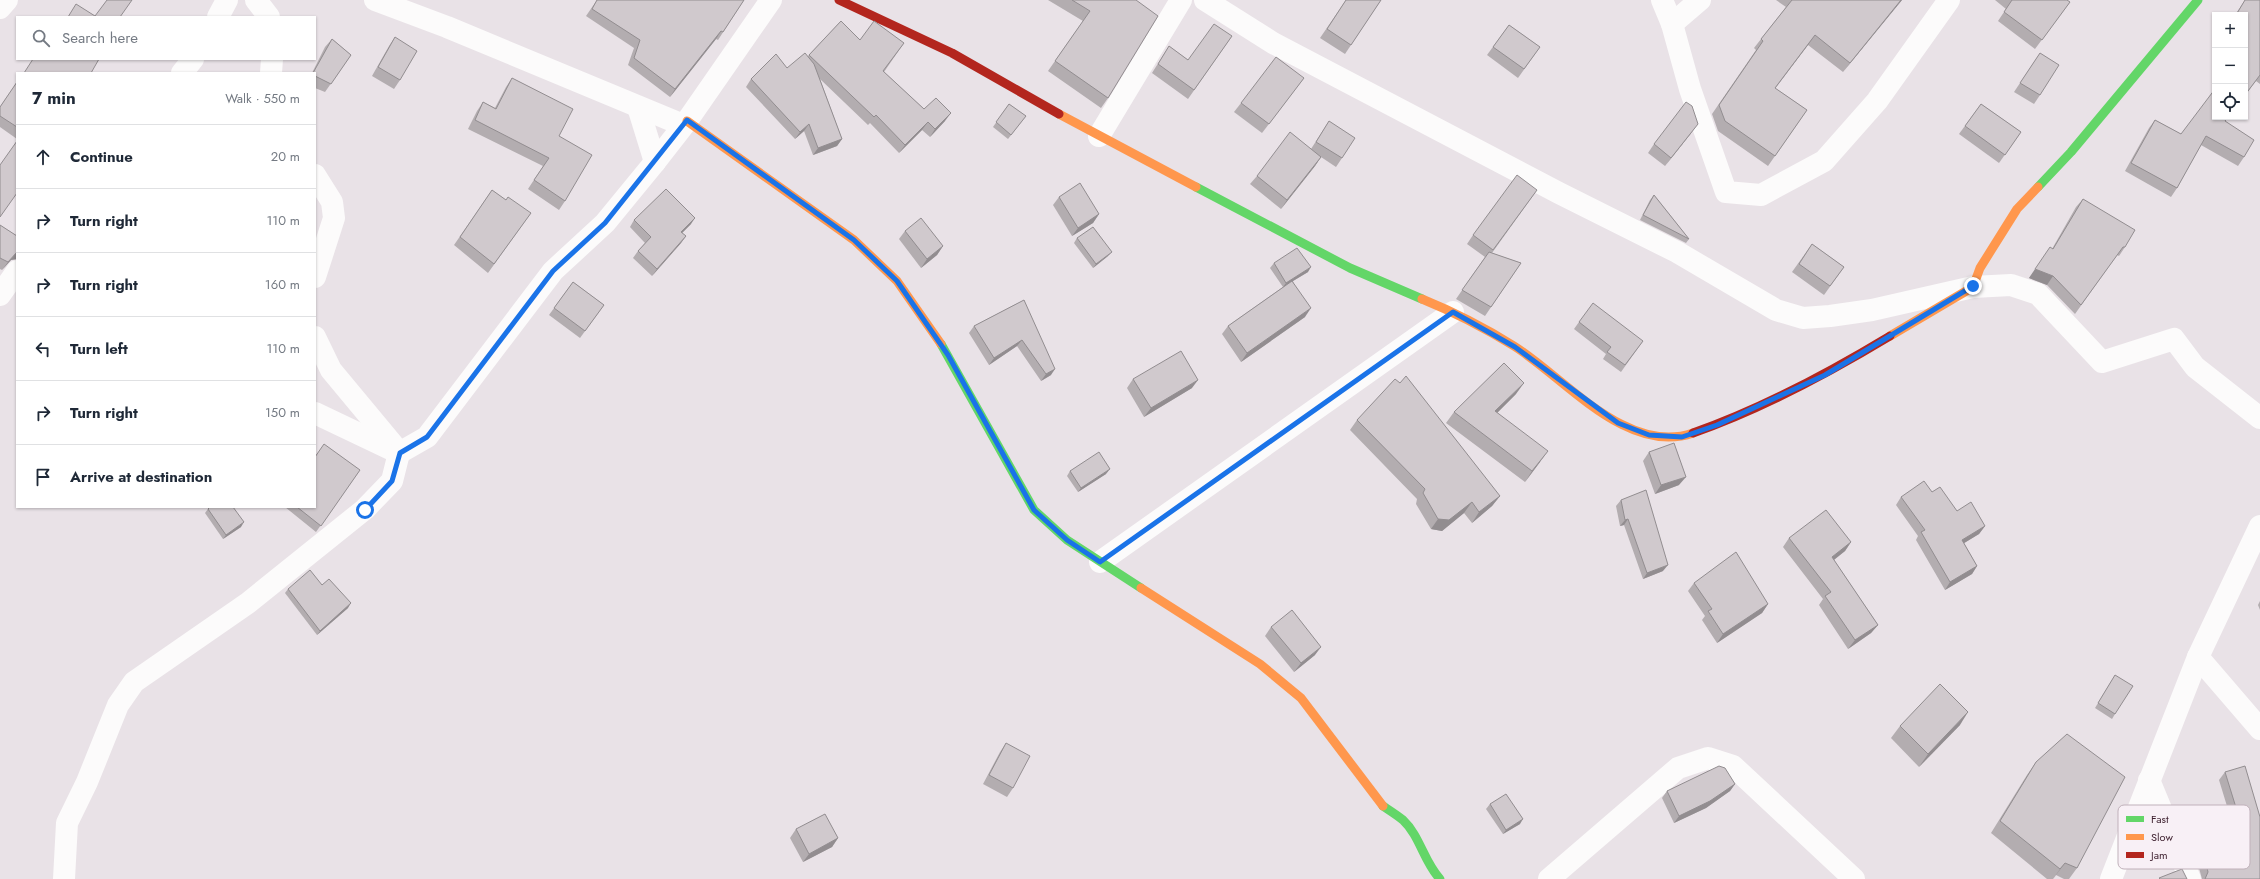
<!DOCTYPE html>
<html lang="en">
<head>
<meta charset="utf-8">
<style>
  :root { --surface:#fff; --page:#f2f2f3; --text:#1f2937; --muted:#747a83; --line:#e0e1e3 }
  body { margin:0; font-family:Jost,sans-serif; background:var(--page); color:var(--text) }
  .controls { position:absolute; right:12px; top:12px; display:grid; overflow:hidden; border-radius:0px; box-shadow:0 1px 3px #0004 }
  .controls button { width:36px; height:36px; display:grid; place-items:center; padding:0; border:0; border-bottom:1px solid var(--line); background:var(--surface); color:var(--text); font:20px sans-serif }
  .stop { position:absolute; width:12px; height:12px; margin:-9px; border:3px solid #1a73e8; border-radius:50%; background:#fff }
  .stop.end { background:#1a73e8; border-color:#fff; box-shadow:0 1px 4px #0008 }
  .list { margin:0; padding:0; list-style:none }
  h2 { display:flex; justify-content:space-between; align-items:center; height:52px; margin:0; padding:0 16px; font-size:17px }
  h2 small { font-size:13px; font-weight:400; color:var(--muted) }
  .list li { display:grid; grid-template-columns:26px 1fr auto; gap:12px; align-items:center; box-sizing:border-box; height:64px; padding:0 16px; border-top:1px solid var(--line) }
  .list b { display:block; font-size:15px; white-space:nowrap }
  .list em { font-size:13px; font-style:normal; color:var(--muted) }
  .icon { flex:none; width:22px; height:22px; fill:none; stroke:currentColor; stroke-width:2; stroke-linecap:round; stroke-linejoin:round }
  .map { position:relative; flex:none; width:2260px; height:879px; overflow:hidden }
  .search { position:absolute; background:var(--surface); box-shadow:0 1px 3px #0004; left:16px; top:16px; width:300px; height:44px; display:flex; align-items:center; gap:10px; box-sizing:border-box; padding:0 14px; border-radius:0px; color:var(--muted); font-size:15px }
  .panel { position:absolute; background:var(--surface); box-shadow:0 1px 3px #0004; left:16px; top:72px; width:300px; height:436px; border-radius:0px }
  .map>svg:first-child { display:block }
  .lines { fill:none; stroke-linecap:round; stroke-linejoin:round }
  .street { stroke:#fcfbfb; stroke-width:22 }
  .fast { stroke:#63d668; stroke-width:9 }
  .slow { stroke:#ff974d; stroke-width:9 }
  .jam { stroke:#b3261e; stroke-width:9 }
  .wall { fill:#b3adb0 }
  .shaded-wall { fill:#928d90 }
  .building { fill:#d0c9cd; stroke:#928d90 }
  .route { stroke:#1a73e8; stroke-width:5 }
  .key { fill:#f8f0f6; stroke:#c0b1ba; stroke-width:1 }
  .key-label { font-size:11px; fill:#3d1f2e }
</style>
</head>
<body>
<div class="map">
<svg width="2260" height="879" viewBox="0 0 2260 879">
  <rect width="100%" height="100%" fill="#e9e2e7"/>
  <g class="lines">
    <!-- street -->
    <g class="street">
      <path d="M256,0L269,17"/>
      <path d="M375,0L447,27L683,125"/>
      <path d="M1205,0L1273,43L1559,193L1677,252L1776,310L1803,318L1830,316L1872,310L1973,287L2011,285L2038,294L2102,362L2174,339L2195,367L2260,418"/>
      <path d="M1662,0L1672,24L1690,89L1726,192L1761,195L1824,161L1877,101L1949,0"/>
      <path d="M0,8L7,0"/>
      <path d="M218,17L227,0"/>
      <path d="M1672,24L1700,0"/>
      <path d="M182,73L193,59"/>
      <path d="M271,73L272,59"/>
      <path d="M638,107L655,162"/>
      <path d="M1099,136L1181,0"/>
      <path d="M315,175L332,202L334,218L315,277"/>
      <path d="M0,295L17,271"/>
      <path d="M315,337L331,370L395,447"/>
      <path d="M315,413L399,453L427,437L553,271L605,223L655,162L687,121L771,0"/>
      <path d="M1100,562L1453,312"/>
      <path d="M2198,657L2260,729"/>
      <path d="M2149,780L2190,879"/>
      <path d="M64,879L67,823L87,782L118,705L134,682L248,603L365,509L392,481L399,453"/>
      <path d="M1549,879L1678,768L1708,758L1733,766L1854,879"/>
      <path d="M2111,879L2198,657L2260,526"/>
    </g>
    <!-- fast -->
    <g class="fast">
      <path d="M1196,187L1350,268L1422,299"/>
      <path d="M2038,187L2071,152L2198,0"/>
      <path d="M941,344L1034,510L1067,540L1141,588"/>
      <path d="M1383,806C1389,810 1397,815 1403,820C1420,836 1424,862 1440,879"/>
    </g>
    <!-- slow -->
    <g class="slow">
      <path d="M1059,114L1196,187"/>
      <path d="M687,121L854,240L897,281L941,344"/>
      <path d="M1422,299C1454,312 1485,328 1514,346C1565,378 1627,456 1693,433"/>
      <path d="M1890,336L1973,287L1980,268L2017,209L2038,187"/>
      <path d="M1141,588L1260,664L1301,698L1383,806"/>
    </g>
    <!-- jam -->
    <g class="jam">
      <path d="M839,0L952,53L1059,114"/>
      <path d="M1693,433C1762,409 1827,374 1890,336"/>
    </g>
  </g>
  <!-- wall -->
  <g class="wall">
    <path d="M597,0H744L718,40L716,39L670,97L628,65L634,48L586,16Z"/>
    <path d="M1048,0H1136L1108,98L1101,108L1048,71L1083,21Z"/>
    <path d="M1346,0H1381L1345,54L1320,38Z"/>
    <path d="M1776,0H1902L1843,72L1808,45L1775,88L1807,110L1768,166L1718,131L1712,114L1756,50L1754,48L1761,39L1786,7Z"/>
    <path d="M1995,0H2067L2070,2L2035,49L1998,21L2006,9Z"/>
    <path d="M2245,0H2260V84L2256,81L2245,95V15H2235Z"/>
    <path d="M841,21L860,40L904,43L884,72L924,109L945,121L930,137L922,130L899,153L870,123L868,125L820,79L842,139L837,146L813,155L804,131L795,139L746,87L751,79L787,68L808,56Z"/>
    <path d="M1509,25L1540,47L1518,78L1487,55Z"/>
    <path d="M1232,36L1188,99L1152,73L1169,46L1188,60Z"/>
    <path d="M395,37L400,80L394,89L372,76L389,46Z"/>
    <path d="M332,39L351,55L325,92L315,88V73H312L325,47Z"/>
    <path d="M2040,53V95L2034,104L2014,92Z"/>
    <path d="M512,78L559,136L565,201L559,210L528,189L543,166L468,129L477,111L483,102L495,108L506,87Z"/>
    <path d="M1304,78L1262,133L1234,112L1241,103Z"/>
    <path d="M17,82V139L0,127V107Z"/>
    <path d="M1009,104L1026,116L1008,139L993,127Z"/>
    <path d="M1981,104L2021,132L1999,163L1959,134Z"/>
    <path d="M2155,120L2181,134L2225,122L2244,157L2238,166L2201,145L2177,188L2171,197L2125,171L2149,128Z"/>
    <path d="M1329,121L1342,158L1336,167L1321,157L1315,166L1281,209L1250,184L1257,176L1311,149Z"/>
    <path d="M1692,132L1665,166L1648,153L1654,144Z"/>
    <path d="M492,190L506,200L531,213L488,273L454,245Z"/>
    <path d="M1537,190L1492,253L1521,263L1485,316L1456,299L1485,257L1467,244L1473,235Z"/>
    <path d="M1654,195L1689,239L1686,243L1640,220L1650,200Z"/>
    <path d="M1059,197L1099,214L1093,223L1072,236L1053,205Z"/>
    <path d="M2083,199L2125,247L2119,256L2117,255L2075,314L2047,285L2029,278L2052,249L2076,207Z"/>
    <path d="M634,220L691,224L682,233L686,236L681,243L652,276L633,258L638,251L645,243L630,227Z"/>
    <path d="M0,225L17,236V259L11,260L2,270L0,269Z"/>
    <path d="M905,231L943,246L937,255L921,268L899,239Z"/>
    <path d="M1077,238L1108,256L1093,268L1074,243Z"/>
    <path d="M1812,244L1844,267L1824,295L1792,272Z"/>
    <path d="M1274,263L1308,272L1293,281L1305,317L1241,362L1222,334L1228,326L1283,287L1270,268Z"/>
    <path d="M573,282L604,305L580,338L549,315Z"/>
    <path d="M1024,300L1051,375L1041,381L1017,346L989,365L969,333L974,326Z"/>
    <path d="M1579,322L1643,341L1621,372L1603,359L1606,354L1574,329Z"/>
    <path d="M1133,379L1192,388L1144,417L1127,388Z"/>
    <path d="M1516,394L1497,413L1540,462L1525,482L1446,423L1454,412Z"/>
    <path d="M1357,420L1500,496L1492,506L1472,523L1464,513L1442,531L1431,529L1416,504L1417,499L1350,430Z"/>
    <path d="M1649,452L1679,485L1655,494L1643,461Z"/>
    <path d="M360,470L316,532L285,507H315Z"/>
    <path d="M1070,471L1106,474L1078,492L1067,476Z"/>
    <path d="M1932,492L1957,511L1985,526L1979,534L1964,543L1977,566L1972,574L1945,590L1916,540L1918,536L1896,505L1901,497Z"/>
    <path d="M1621,500L1663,571L1643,579L1624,525L1620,526L1616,506Z"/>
    <path d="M208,509L241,527L223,539L205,513Z"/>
    <path d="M1789,538L1851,542L1845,551L1834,560L1878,625L1871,633L1848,649L1819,605L1823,599L1783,547Z"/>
    <path d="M1694,583L1768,604L1762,613L1717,643L1702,620L1705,616L1688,591Z"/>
    <path d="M322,585L348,608L317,635L285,593L288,589Z"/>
    <path d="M2260,601V610L2258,605Z"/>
    <path d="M1271,627L1315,655L1294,672L1265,636Z"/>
    <path d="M2115,675V714L2112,719L2095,708Z"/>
    <path d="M1960,725L1919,767L1891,738L1900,726Z"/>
    <path d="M1006,743L1013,788L1007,797L983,784L1000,752Z"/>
    <path d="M2036,762L2077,868L2069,879H2064L2056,875L2053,879H2047L1991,833L2027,775Z"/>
    <path d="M2225,772L2260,879H2202L2199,868L2205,860L2206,859L2202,845L2208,837L2234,829L2219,780Z"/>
    <path d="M1735,784L1730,791L1706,808L1674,823L1662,798L1667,791Z"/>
    <path d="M1490,804L1520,824L1503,834L1486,809Z"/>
    <path d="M796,829L838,838L832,847L803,862L790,838Z"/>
  </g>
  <!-- shaded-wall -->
  <g class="shaded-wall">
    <path d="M1901,0H1902L1843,72L1850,63Z"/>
    <path d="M721,31L716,39L670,97L675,89Z"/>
    <path d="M1815,35L1808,45L1768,98L1775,88Z"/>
    <path d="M951,113L945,121L930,137L935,129Z"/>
    <path d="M928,122L922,130L899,153L905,145Z"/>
    <path d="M809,124L804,131L795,139L800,132Z"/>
    <path d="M1698,124L1692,132L1665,166L1671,158Z"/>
    <path d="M842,139L837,146L813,155L818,148Z"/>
    <path d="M1321,157L1315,166L1281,209L1287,200Z"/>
    <path d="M1099,214L1093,223L1072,236L1078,228Z"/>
    <path d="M695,218L691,224L676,239L681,232Z"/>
    <path d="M686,236L681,243L652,276L657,269Z"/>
    <path d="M943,246L937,255L921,268L927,259Z"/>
    <path d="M17,252V259L11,260L2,270L8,262Z"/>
    <path d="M1112,252L1108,256L1093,268L1096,264Z"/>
    <path d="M1311,267L1308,272L1283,287L1286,283Z"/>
    <path d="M2035,269L2053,276L2047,285L2029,278Z"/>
    <path d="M1311,308L1305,317L1241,362L1247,353Z"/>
    <path d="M1022,340L1017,346L989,365L994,358Z"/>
    <path d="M1055,369L1051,375L1041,381L1046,374Z"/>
    <path d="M1198,380L1192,388L1144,417L1151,408Z"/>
    <path d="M1524,383L1516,394L1488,422L1495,411Z"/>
    <path d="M1548,451L1540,462L1525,482L1532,471Z"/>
    <path d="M1110,469L1106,474L1078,492L1081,488Z"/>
    <path d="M1686,477L1679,485L1655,494L1661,485Z"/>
    <path d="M1500,496L1492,506L1472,523L1479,512Z"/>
    <path d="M1472,502L1464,513L1442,531L1431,529L1438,519Z"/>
    <path d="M1628,519L1624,525L1620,526L1625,520Z"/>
    <path d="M244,522L241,527L223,539L226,535Z"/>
    <path d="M1985,526L1979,534L1956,548L1962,540Z"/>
    <path d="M1851,542L1845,551L1826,566L1832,557Z"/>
    <path d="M1668,565L1663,571L1643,579L1647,573Z"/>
    <path d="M1977,566L1972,574L1945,590L1950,582Z"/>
    <path d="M351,603L348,608L317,635L320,631Z"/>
    <path d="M1768,604L1762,613L1717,643L1723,634Z"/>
    <path d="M1878,625L1871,633L1848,649L1855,640Z"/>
    <path d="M1321,647L1315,655L1294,672L1301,663Z"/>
    <path d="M1968,712L1960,725L1919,767L1928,754Z"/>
    <path d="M1735,784L1730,791L1706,808L1674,823L1679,816Z"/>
    <path d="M1523,819L1520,824L1503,834L1506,830Z"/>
    <path d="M838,838L832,847L803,862L809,854Z"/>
    <path d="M2065,863L2053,879L2060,869Z"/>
  </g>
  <!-- building -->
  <g class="building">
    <path d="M107,0H132L120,17H68L76,4L95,16Z"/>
    <path d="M597,0H744L723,32L721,31L675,89L634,58L640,40L592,9Z"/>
    <path d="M1072,0H1136L1158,16L1108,98L1055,61L1090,11Z"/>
    <path d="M1346,0H1381L1351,45L1327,29Z"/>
    <path d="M1792,0H1901L1850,63L1815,35L1775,88L1807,110L1775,156L1725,121L1719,105L1763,41L1761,39Z"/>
    <path d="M2012,0H2067L2070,2L2042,40L2004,12Z"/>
    <path d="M2245,0H2260V75L2245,95V27L2246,26L2245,25V15H2236Z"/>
    <path d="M841,21L860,40L874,21L904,43L883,71L924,109L936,98L951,113L935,129L928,122L905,145L876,115L874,117L809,55Z"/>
    <path d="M1214,24L1232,36L1194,90L1158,64L1169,46L1188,60Z"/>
    <path d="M1509,25L1540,47L1524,69L1493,47Z"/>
    <path d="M395,37L417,51L400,80L378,67Z"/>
    <path d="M332,39L351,55L331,84L315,76V73H313Z"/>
    <path d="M805,53L814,64L842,139L818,148L809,124L800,132L751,79L776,54L787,68Z"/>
    <path d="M2040,53L2059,65L2040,95L2020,83Z"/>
    <path d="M1276,57L1304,78L1269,124L1241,103Z"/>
    <path d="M33,59H99L91,73H24Z"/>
    <path d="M512,78L573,109L559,136L592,155L565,201L534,180L549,158L475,120L483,102L496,109Z"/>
    <path d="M17,82V127L0,116V107Z"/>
    <path d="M2215,89V117H2228L2225,121L2254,140L2244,157L2206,136L2177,188L2131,163L2155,120L2181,134Z"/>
    <path d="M1686,102L1692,106L1698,124L1671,158L1654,144Z"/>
    <path d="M1009,104L1026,116L1011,135L996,122Z"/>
    <path d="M1981,104L2021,132L2005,155L1965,126Z"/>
    <path d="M1329,121L1355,138L1342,158L1316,142Z"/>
    <path d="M1290,132L1321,157L1287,200L1257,176Z"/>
    <path d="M17,141V193L0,217V165Z"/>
    <path d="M1517,175L1537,190L1493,250L1473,235Z"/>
    <path d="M1080,183L1099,214L1078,228L1059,197Z"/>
    <path d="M666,189L695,218L681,232L686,236L657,269L638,251L651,237L634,220Z"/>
    <path d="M492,190L506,200L508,197L531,213L494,264L460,237Z"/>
    <path d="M1654,195L1689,239L1643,215Z"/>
    <path d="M2083,199L2135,230L2125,247H2123L2081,305L2053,276L2035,269L2050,247L2053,249Z"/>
    <path d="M921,218L943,246L927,259L905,231Z"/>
    <path d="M0,225L17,236V252L8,262L0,258Z"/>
    <path d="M1093,227L1112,252L1096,264L1077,238Z"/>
    <path d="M1812,244L1844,267L1830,286L1799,264Z"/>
    <path d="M1297,248L1311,267L1286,283L1274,263Z"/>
    <path d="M1489,252L1521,263L1491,307L1462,290Z"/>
    <path d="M1292,281L1311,308L1247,353L1228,326Z"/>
    <path d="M573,282L604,305L585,331L554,308Z"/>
    <path d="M1024,300L1055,369L1046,374L1022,340L994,358L974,326Z"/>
    <path d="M1593,303L1643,341L1625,365L1607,352L1611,347L1579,322Z"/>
    <path d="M1181,351L1198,380L1151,408L1133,379Z"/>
    <path d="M1504,363L1524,383L1495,411L1548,451L1532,471L1454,412Z"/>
    <path d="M1406,376L1500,496L1479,512L1472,502L1449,520L1438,519L1423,493L1425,489L1357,420L1395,379L1400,383Z"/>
    <path d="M1674,443L1686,477L1661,485L1649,452Z"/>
    <path d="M324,444L360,470L321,526L297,507H315V457Z"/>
    <path d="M1099,452L1110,469L1081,488L1070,471Z"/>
    <path d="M1924,481L1932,492L1940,487L1957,511L1971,502L1985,526L1962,540L1977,566L1950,582L1921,532L1925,530L1901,497Z"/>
    <path d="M1646,490L1668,565L1647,573L1628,519L1625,520L1621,500Z"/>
    <path d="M210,507H233L244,522L226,535L208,509Z"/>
    <path d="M1826,510L1851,542L1832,557L1878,625L1855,640L1825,596L1831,592L1789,538Z"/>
    <path d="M1736,552L1768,604L1723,634L1708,611L1712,609L1694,583Z"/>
    <path d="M310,570L322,585L329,579L351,603L320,631L288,589Z"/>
    <path d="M1292,610L1321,647L1301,663L1271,627Z"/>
    <path d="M2115,675L2133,686L2115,714L2098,703Z"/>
    <path d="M1940,684L1968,712L1928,754L1900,726Z"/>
    <path d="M2067,734L2125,777L2077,868L2065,863L2060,869L2000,821L2036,762Z"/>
    <path d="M1006,743L1030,756L1013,788L989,775Z"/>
    <path d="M1719,766L1725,768L1735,784L1710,801L1679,816L1667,791Z"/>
    <path d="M2245,766L2260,817V879H2205L2208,872L2205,860L2213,856L2208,837L2242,827L2225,772Z"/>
    <path d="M1506,794L1523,819L1506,830L1490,804Z"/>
    <path d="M825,814L838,838L809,854L796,829Z"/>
    <path d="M2182,869L2187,879H2160L2159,878Z"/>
  </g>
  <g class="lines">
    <!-- route -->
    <path class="route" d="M365,510L392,481L400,453L427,437L553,271L605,223L687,120L854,240L897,281L948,355L1034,510L1067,540L1100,562L1453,312L1515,347L1618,423L1649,435L1682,437L1717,425L1825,375L1973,286"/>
  </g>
  <!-- legend -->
  <rect x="2118" y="805" width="132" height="64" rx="6" class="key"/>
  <rect x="2126" y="816" width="18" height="6" fill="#63d668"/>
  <rect x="2126" y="834" width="18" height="6" fill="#ff974d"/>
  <rect x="2126" y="852" width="18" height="6" fill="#b3261e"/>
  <g class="key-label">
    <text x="2151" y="823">Fast</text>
    <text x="2151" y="841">Slow</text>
    <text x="2151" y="859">Jam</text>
  </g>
</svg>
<div class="controls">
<button>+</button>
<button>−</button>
<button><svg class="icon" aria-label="locate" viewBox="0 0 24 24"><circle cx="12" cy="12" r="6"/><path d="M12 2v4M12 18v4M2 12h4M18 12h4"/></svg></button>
</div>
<div class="stop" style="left:365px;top:510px"></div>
<div class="stop end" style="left:1973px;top:286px"></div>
<div class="search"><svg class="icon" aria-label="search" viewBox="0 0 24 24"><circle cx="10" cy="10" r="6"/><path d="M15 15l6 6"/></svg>Search here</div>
<section class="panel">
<h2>7 min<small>Walk · 550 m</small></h2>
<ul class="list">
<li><svg class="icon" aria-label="ahead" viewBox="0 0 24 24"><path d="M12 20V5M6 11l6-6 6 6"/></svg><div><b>Continue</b></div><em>20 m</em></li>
<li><svg class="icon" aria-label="right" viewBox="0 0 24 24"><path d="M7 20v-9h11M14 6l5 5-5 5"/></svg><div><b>Turn right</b></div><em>110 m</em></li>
<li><svg class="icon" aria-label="right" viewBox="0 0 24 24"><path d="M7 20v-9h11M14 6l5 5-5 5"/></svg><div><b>Turn right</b></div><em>160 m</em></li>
<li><svg class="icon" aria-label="left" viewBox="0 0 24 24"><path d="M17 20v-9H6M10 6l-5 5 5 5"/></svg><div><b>Turn left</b></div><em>110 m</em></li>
<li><svg class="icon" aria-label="right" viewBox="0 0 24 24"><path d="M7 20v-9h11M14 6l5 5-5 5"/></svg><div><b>Turn right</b></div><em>150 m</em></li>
<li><svg class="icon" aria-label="arrive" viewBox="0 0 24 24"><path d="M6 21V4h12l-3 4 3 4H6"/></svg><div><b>Arrive at destination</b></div></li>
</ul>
</section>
</div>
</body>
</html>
